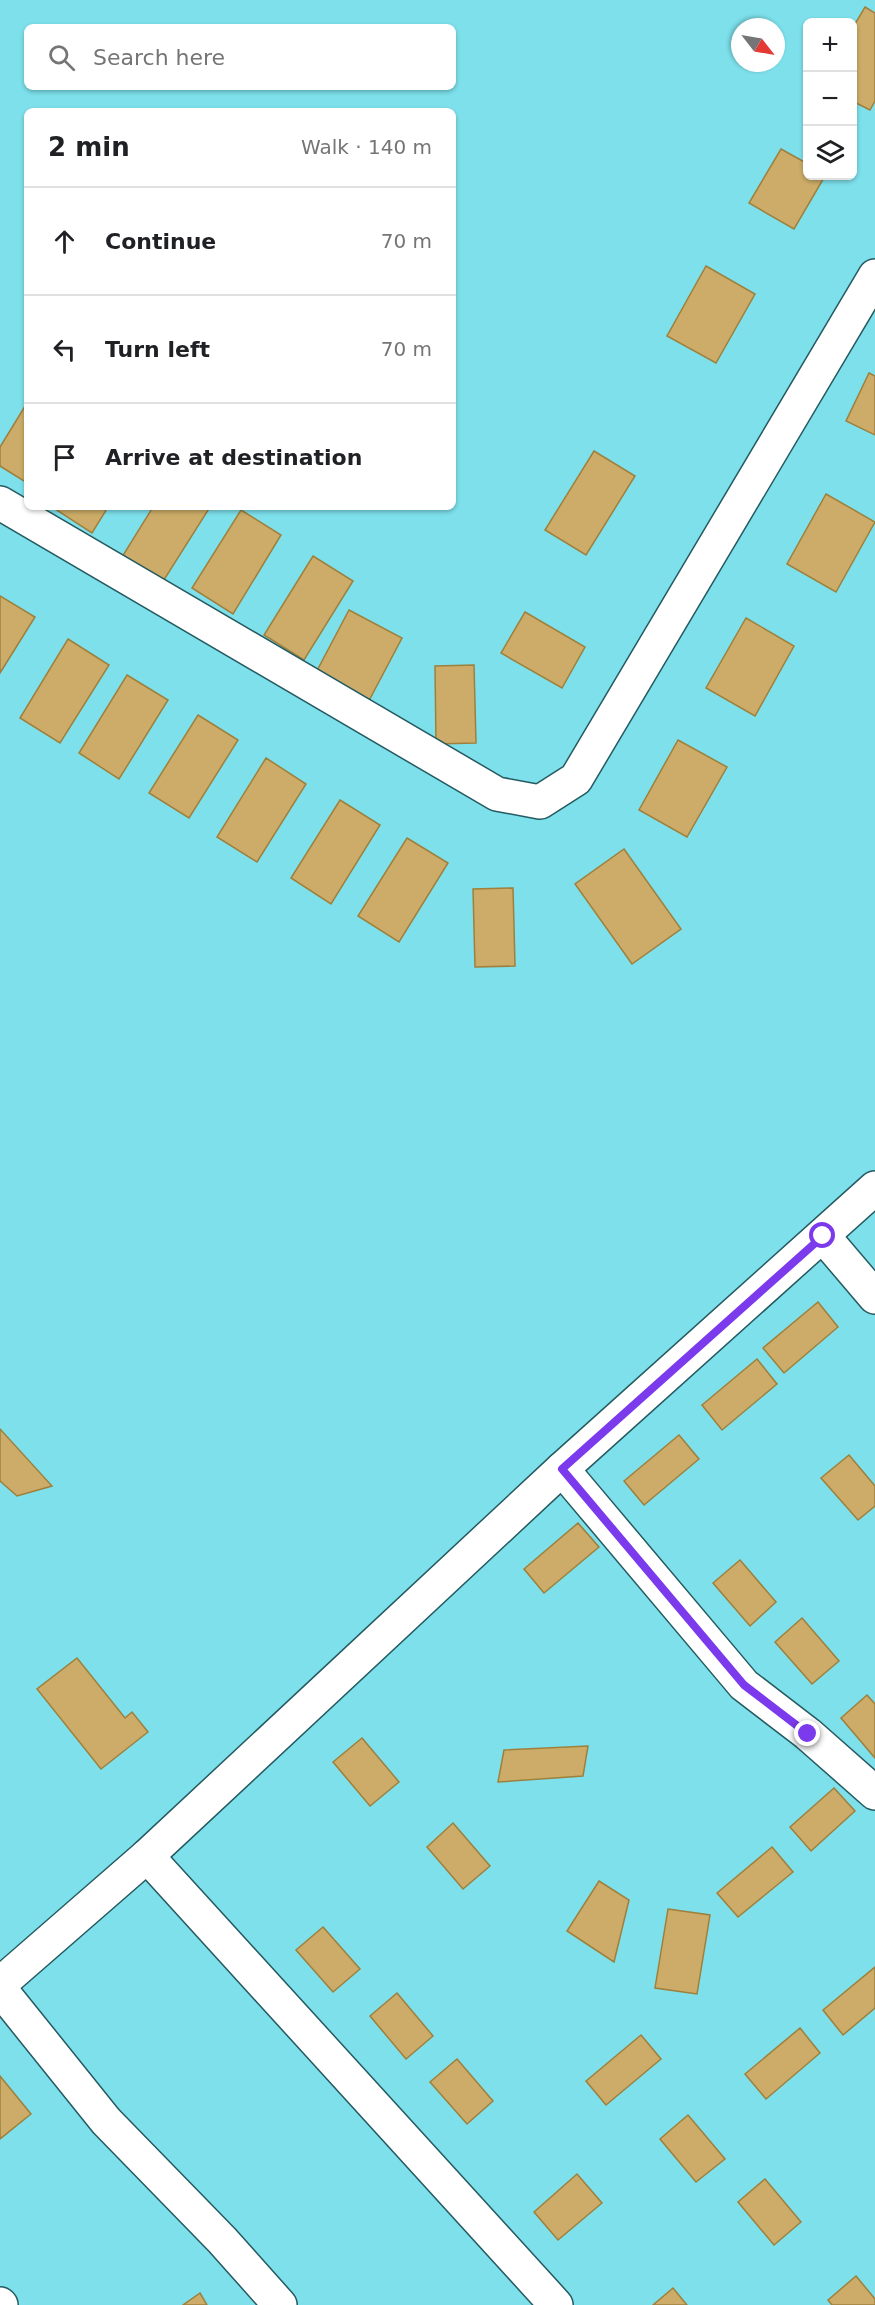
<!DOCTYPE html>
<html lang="en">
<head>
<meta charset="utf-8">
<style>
  :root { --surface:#fff; --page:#f2f2f2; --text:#202124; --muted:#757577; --line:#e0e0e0 }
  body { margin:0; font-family:"DejaVu Sans",sans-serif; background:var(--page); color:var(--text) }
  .controls { position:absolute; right:18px; top:18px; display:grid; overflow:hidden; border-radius:9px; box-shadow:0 2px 4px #0004 }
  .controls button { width:54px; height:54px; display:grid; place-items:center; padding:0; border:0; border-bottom:2px solid var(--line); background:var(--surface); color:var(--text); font:30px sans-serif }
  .compass { position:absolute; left:731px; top:18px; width:54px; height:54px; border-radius:50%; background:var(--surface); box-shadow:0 2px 4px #0004; rotate:121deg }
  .stop { position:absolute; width:18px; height:18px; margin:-14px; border:4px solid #7c3aed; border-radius:50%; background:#fff }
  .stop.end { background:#7c3aed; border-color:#fff; box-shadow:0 2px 6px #0008 }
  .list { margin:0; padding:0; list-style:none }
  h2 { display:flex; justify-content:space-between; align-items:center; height:78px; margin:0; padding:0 24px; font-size:26px }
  h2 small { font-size:20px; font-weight:400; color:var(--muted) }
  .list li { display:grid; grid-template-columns:39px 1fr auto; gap:18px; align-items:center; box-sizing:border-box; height:108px; padding:0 24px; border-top:2px solid var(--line) }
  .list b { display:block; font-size:22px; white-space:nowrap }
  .list em { font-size:20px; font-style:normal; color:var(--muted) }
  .icon { flex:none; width:33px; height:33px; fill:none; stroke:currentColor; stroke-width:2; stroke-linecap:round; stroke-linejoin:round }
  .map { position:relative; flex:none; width:875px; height:2305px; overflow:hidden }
  .search { position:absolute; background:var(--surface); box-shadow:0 2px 4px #0004; left:24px; top:24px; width:432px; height:66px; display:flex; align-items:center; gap:15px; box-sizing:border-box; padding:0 21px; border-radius:9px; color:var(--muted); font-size:22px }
  .panel { position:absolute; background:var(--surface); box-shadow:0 2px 4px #0004; left:24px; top:108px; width:432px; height:402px; border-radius:9px }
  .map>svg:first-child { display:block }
  .building { fill:#ccac68; stroke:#9e803c; stroke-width:1.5 }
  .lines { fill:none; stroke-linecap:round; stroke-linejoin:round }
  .minor-casing { stroke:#255a60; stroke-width:36 }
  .minor { stroke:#fff; stroke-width:33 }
  .route { stroke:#7c3aed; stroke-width:8 }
</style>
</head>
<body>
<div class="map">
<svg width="875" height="2305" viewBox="0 0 875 2305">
  <rect width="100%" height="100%" fill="#7de0eb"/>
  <!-- building -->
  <g class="building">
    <path d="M865,7L875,13V101L870,110L852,101V29Z"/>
    <path d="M781,149L808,164V176H825L794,229L749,203Z"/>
    <path d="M706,266L755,294L716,363L667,336Z"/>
    <path d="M869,373L875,376V435L846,421Z"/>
    <path d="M27,403V483L0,466V447Z"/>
    <path d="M594,451L635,476L586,555L545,530Z"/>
    <path d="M826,494L875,522L836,592L787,564Z"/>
    <path d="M52,507H108L92,533Z"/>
    <path d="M153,507H210L162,583L122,557Z"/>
    <path d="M241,510L281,535L233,614L192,588Z"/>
    <path d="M313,556L353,581L304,660L264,635Z"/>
    <path d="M0,596L35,617L0,673Z"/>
    <path d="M349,610L402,638L364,710L311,682Z"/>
    <path d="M525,612L585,647L562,688L501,653Z"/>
    <path d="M746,618L794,646L755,716L706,688Z"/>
    <path d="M68,639L109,665L60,743L20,718Z"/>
    <path d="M474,665L476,743L436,744L435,666Z"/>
    <path d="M127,675L168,700L119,779L79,753Z"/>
    <path d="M198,715L238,740L189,818L149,793Z"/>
    <path d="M678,740L727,767L687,837L639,810Z"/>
    <path d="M266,758L306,784L257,862L217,837Z"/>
    <path d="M340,800L380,825L331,904L291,878Z"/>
    <path d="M407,838L448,863L399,942L358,916Z"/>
    <path d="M624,849L681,929L632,964L575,884Z"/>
    <path d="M513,888L515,966L475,967L473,889Z"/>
    <path d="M818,1302L838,1327L784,1373L763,1348Z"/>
    <path d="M757,1359L777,1384L722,1430L702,1405Z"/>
    <path d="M0,1429L52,1486L17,1496L0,1481Z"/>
    <path d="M679,1435L699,1459L644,1505L624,1481Z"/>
    <path d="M849,1455L875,1486V1506L858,1520L821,1478Z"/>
    <path d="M578,1523L599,1547L544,1593L524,1569Z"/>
    <path d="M740,1560L776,1602L750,1626L713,1583Z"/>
    <path d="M802,1618L839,1661L812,1684L775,1642Z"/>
    <path d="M77,1658L125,1718L132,1712L148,1732L101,1769L37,1689Z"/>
    <path d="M867,1695L875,1704V1758L841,1718Z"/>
    <path d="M362,1738L399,1782L370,1806L333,1762Z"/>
    <path d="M588,1746L583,1776L498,1782L504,1750Z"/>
    <path d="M834,1788L855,1811L811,1851L790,1827Z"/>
    <path d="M453,1823L490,1866L463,1889L427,1847Z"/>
    <path d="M772,1847L793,1872L738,1917L717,1893Z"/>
    <path d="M599,1881L629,1900L614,1962L567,1931Z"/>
    <path d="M668,1909L710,1915L697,1994L655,1988Z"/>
    <path d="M323,1927L360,1969L333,1992L296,1950Z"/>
    <path d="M875,1967V2008L843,2035L823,2010Z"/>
    <path d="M397,1993L433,2036L406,2059L370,2016Z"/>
    <path d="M800,2028L820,2053L766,2099L745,2074Z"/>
    <path d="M641,2035L661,2059L606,2105L586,2081Z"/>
    <path d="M457,2059L493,2101L467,2124L430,2082Z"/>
    <path d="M0,2076L31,2114L0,2139Z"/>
    <path d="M688,2115L725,2159L696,2182L660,2139Z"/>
    <path d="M577,2174L602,2203L558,2240L534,2212Z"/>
    <path d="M765,2179L801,2222L774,2245L738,2202Z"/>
    <path d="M856,2276L875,2299V2305H832L828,2300Z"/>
    <path d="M673,2288L687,2305H653Z"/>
    <path d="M200,2293L207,2305H183Z"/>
  </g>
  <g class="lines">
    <!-- minor casing -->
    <g class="minor-casing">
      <g id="minor">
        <path d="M0,503L497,794L540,802L576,779L875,276"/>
        <path d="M823,1236L875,1297"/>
        <path d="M562,1469L744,1685L808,1734L875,1793"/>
        <path d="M147,1856L556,2305"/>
        <path d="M0,1984L147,1856L562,1469L875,1188"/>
        <path d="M0,1989L106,2121L222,2240L280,2305"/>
        <path d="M0,2304L1,2305"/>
      </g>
    </g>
    <!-- minor -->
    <use href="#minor" class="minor"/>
  </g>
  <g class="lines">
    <!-- route -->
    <path class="route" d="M808,1734L744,1685L562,1469L823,1236"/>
  </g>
</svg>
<div class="controls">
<button>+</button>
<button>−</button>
<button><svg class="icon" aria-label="layers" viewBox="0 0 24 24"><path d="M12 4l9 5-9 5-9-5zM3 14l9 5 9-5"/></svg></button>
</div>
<svg class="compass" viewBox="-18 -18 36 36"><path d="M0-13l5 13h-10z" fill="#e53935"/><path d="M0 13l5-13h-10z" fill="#757577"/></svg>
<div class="stop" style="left:823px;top:1236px"></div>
<div class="stop end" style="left:808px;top:1734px"></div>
<div class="search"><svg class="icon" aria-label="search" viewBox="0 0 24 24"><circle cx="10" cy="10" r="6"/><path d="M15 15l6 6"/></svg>Search here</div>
<section class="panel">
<h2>2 min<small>Walk · 140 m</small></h2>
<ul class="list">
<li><svg class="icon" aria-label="ahead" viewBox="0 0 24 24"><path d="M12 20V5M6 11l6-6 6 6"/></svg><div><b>Continue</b></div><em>70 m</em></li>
<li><svg class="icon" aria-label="left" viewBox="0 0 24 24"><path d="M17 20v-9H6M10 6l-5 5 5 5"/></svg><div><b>Turn left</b></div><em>70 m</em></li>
<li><svg class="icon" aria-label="arrive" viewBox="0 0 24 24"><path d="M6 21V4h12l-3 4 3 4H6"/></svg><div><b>Arrive at destination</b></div></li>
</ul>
</section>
</div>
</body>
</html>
